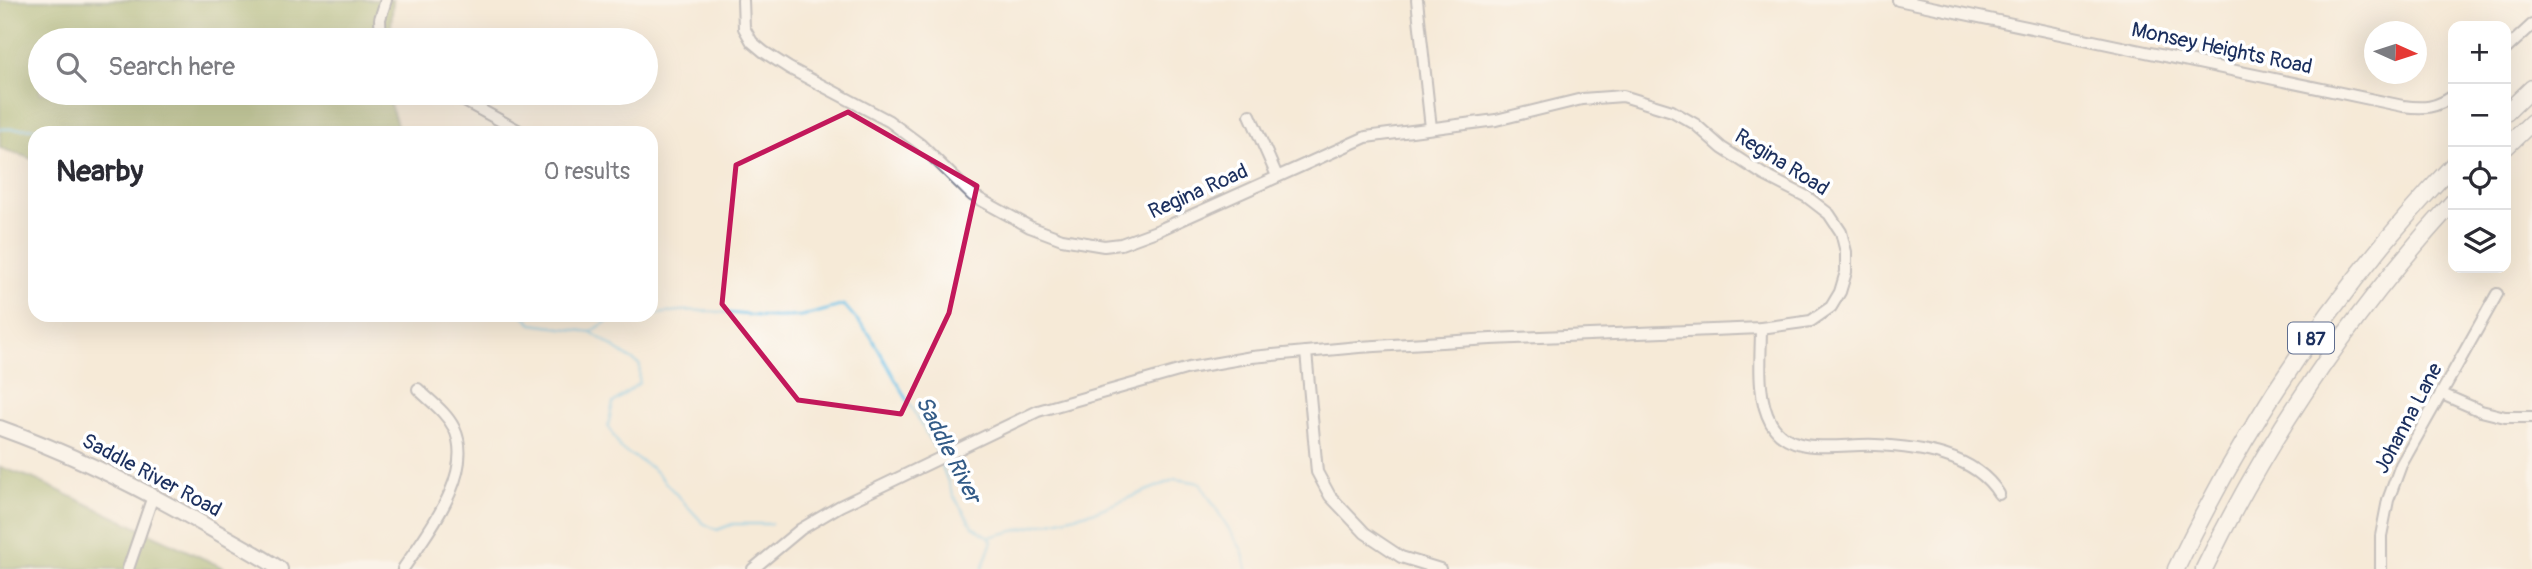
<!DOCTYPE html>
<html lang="en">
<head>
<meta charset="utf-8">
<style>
  :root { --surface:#fff; --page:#f7f7f7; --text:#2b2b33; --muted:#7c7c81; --line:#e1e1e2 }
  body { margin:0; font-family:Pangolin,sans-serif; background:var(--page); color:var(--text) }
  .controls { position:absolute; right:21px; top:21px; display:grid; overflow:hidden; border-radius:14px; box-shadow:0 7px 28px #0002 }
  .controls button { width:63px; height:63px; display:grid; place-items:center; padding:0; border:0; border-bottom:2px solid var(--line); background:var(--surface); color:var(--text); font:35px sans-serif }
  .compass { position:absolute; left:2364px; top:21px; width:63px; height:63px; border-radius:50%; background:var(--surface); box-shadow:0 7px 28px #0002; rotate:93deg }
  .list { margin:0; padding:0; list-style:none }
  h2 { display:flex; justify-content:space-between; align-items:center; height:91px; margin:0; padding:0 28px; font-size:30px }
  h2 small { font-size:23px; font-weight:400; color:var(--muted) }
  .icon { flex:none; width:38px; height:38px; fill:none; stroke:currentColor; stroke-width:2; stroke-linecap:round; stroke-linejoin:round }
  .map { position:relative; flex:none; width:2532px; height:569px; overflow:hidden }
  .search { position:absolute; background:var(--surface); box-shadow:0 7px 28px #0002; left:28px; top:28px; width:630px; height:77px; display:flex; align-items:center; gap:18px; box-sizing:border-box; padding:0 24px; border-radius:38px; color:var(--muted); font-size:26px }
  .panel { position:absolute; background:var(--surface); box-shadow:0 7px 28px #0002; left:28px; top:126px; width:630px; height:196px; border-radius:21px }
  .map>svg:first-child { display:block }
  .forest { fill:#8da659; stroke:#546a5c; stroke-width:2 }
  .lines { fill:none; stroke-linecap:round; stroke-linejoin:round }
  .stream { stroke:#6ac1e7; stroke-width:2.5 }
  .minor-casing { stroke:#888c9a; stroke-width:14 }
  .major-casing { stroke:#888c9a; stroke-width:18 }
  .highway-casing { stroke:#888c9a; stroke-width:19 }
  .minor { stroke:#fff; stroke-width:10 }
  .major { stroke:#fff; stroke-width:14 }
  .highway { stroke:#fff; stroke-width:16 }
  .marked { fill:none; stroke:#c2185b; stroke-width:5; stroke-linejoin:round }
  .labels { text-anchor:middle; stroke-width:7; stroke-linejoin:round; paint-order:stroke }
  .shield { fill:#fff; stroke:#5f6d8e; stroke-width:2 }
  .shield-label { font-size:19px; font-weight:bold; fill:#1b2f5e }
  .street-label { font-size:21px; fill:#1b2f5e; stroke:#fff }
  .water-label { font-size:23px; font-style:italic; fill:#335b87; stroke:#fff }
</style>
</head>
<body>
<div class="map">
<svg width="2532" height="569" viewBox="0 0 2532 569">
  <rect width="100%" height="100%" fill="#fff"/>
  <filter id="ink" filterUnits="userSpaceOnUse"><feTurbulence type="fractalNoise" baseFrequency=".0143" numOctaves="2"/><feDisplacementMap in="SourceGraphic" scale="14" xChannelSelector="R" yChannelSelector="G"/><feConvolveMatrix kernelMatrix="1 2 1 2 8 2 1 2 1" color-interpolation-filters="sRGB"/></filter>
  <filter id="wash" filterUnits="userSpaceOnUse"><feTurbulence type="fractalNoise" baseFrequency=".00686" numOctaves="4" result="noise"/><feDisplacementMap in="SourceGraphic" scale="28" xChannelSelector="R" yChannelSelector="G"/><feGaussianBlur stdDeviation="1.57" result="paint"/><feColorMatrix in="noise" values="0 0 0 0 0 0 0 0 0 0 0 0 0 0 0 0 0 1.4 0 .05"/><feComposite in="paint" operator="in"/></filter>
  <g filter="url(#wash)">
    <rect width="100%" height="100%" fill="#f6ead7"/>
    <!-- forest -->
    <g class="forest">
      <path d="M0,0H393L390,40H40V93H386L400,133H35V160L0,148Z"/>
      <path d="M0,467L32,478L226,569H0Z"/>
    </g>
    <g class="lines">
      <!-- stream -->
      <g class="stream">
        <path d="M0,129L55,128L70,133"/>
        <path d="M523,315L532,324L591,332L617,315"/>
        <path d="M645,315L648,317C697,300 750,322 801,316C815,314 830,309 844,305L870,335L938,454"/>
        <path d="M591,332L640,365L639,383L613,403L608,426L621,449L652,468L703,523L717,530L733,524H771"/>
        <path d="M940,461L953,495L973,527L989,537L1096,511L1176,479L1200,483L1242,550L1247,569"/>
        <path d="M982,569L992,541L989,537"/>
      </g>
    </g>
  </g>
  <g filter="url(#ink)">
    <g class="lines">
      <!-- minor casing -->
      <g class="minor-casing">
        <g id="minor">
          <path d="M743,0L744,28L752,42L764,52L789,68L889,121L920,144L972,195L1030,227L1062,239L1104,246L1121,244L1159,230L1366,137L1496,120L1582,99L1623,96L1672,111L1695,124L1722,148L1764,175L1807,197L1829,214L1841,232L1846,252V272L1840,292L1831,307L1811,321L1761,328L1491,339L1359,347L1252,357L1189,368L1038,411L840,506L801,529L753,569"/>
          <path d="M1417,0L1431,128"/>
          <path d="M1898,0L2403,106C2424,109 2436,108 2453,96"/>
          <path d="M381,40L380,19L386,0"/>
          <path d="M2506,49L2532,25"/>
          <path d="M450,93L523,133"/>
          <path d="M1250,115L1277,176"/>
          <path d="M1761,328C1761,357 1756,396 1771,423C1791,458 1843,443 1875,445C1918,447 1975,454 1999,494"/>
          <path d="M1306,352L1317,472L1330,496L1365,533L1401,557L1440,569"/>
          <path d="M2442,394L2481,411L2505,417H2532"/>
          <path d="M128,569L153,496"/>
          <path d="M403,569C427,533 476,473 454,428C446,412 430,401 418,389"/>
          <path d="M2381,569V536L2388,500L2401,465L2497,294"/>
        </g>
      </g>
      <!-- major casing -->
      <g class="major-casing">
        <path id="major" d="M0,428C76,455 145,490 215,531C236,543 259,555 280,569"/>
      </g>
      <!-- highway casing -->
      <g class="highway-casing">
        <g id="highway">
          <path d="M2506,113L2532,88"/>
          <path d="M2506,147L2532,122"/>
          <path d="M2176,569C2247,420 2340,285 2453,165"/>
          <path d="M2204,569C2269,435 2353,312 2453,202"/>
        </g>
      </g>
      <!-- minor -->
      <use href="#minor" class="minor"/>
      <!-- major -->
      <use href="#major" class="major"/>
      <!-- highway -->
      <use href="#highway" class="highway"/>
    </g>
  </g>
  <!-- marked area -->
  <path d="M0 0H2532V569H0ZM848,112L977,186L949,313L901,414L798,400L722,304L736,165Z" fill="#f6ead7" fill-opacity=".55" fill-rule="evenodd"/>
  <path class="marked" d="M848,112L977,186L949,313L901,414L798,400L722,304L736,165Z"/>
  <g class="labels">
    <!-- shield labels -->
    <rect class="shield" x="2288" y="322.5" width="46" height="31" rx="5"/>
    <g class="shield-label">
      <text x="2311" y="345">I 87</text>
    </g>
    <!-- street labels -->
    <g class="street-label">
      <text transform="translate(2222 48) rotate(12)" y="7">Monsey Heights Road</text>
      <text transform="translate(1782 162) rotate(32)" y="7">Regina Road</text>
      <text transform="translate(1198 191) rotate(-24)" y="7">Regina Road</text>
      <text transform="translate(2408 418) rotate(-62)" y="7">Johanna Lane</text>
      <text transform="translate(152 475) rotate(28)" y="7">Saddle River Road</text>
    </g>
    <!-- water labels -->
    <g class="water-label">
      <text transform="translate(949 449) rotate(63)" y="8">Saddle River</text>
    </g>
  </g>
</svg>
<div class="controls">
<button>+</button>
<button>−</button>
<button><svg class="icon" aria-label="locate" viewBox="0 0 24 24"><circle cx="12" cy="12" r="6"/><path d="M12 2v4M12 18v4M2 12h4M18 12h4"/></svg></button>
<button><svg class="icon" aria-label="layers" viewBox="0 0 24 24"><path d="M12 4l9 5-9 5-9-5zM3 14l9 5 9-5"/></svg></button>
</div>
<svg class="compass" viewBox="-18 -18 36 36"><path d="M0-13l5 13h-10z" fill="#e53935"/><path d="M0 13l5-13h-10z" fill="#7c7c81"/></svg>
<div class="search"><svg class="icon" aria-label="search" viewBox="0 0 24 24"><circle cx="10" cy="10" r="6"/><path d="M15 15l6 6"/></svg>Search here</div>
<section class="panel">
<h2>Nearby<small>0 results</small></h2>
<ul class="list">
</ul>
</section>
</div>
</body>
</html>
